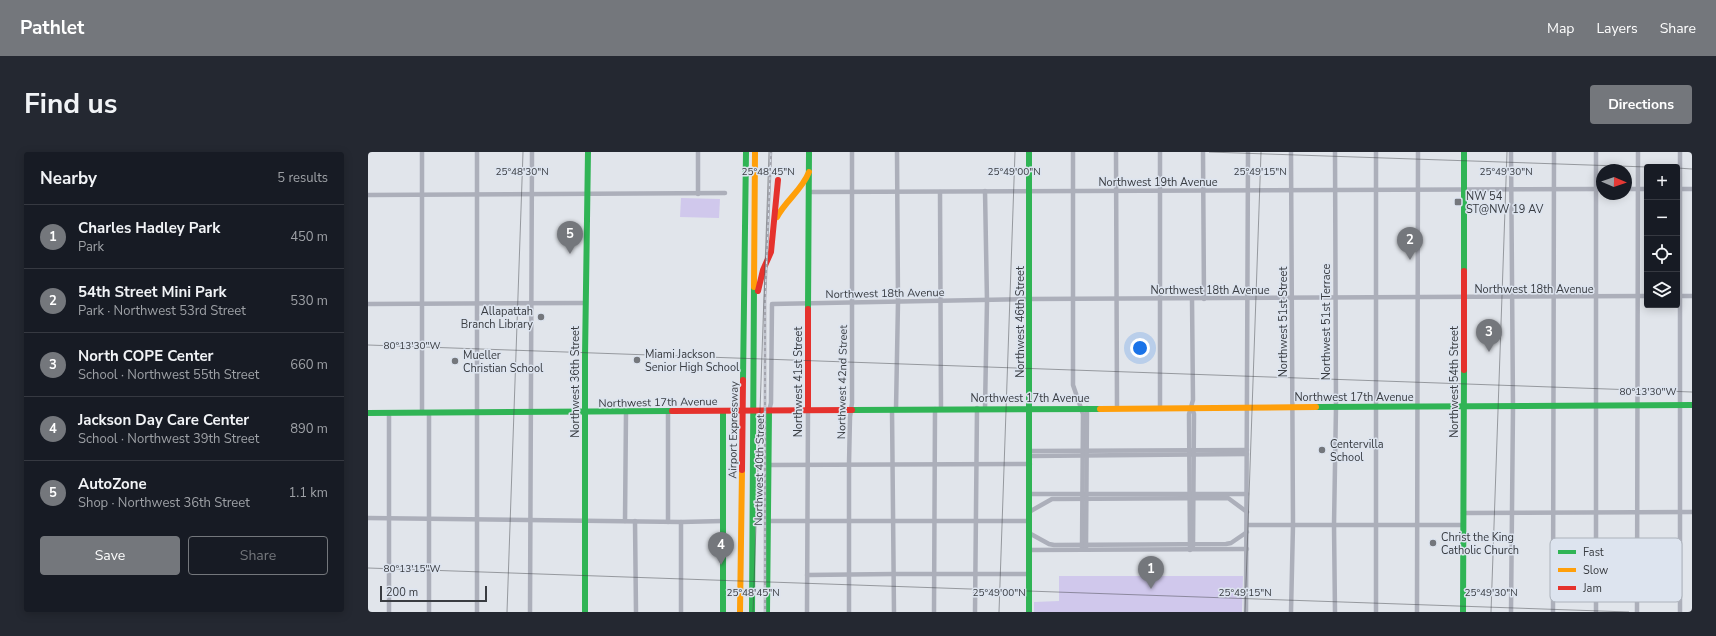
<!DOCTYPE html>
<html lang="en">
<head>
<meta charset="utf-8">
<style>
  :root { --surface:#171b24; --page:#242831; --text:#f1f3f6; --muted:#9ea1a6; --line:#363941; --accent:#74777c }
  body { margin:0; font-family:"Nunito Sans",sans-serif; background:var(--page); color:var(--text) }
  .controls { position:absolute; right:12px; top:12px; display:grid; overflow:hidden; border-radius:4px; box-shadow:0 2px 10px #0003 }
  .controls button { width:36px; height:36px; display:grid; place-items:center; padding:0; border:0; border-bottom:1px solid var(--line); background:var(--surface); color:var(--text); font:20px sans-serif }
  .compass { position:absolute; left:1228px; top:12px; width:36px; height:36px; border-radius:50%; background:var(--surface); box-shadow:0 2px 10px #0003; rotate:92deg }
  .scale { position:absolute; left:12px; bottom:10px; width:107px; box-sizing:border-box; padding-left:4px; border:2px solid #393c41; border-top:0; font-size:11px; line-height:14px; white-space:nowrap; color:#393c41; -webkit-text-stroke:3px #dde4ef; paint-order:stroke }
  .you { position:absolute; left:772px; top:196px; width:14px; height:14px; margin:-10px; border:3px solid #fff; border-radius:50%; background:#1a73e8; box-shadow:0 0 0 6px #1a73e833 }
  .badge { display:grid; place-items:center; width:26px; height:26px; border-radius:50%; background:var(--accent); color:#fff; font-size:13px; font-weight:700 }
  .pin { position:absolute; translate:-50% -33px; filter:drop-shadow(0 1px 2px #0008) }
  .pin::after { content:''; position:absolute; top:21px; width:14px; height:12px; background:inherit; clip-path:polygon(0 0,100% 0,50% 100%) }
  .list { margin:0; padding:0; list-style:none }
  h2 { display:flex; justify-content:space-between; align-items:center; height:52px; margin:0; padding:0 16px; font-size:17px }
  h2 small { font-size:13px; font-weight:400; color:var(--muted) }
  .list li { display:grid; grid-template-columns:26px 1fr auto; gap:12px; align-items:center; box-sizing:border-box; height:64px; padding:0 16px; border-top:1px solid var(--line) }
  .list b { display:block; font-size:15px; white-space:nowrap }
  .list p { margin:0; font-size:13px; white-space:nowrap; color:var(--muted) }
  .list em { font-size:13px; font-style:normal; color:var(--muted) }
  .actions { display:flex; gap:8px; padding:12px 16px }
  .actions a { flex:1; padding:9px 0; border:1px solid var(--accent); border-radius:4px; text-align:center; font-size:14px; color:var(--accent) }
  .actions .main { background:var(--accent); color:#fff }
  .icon { flex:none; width:22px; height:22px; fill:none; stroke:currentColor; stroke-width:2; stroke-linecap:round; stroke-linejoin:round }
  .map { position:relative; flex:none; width:1324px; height:460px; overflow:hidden; border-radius:4px }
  header { display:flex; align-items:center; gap:24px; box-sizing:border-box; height:56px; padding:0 20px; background:var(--accent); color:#fff }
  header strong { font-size:19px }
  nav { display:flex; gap:22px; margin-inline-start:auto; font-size:14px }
  .intro { display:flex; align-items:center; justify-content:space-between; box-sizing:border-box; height:96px; padding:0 24px }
  h1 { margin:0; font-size:28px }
  .button { padding:10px 18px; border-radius:4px; background:var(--accent); color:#fff; font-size:14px; font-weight:700 }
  main { display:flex; gap:24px; padding:0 24px }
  aside { flex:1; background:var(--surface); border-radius:4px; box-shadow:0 2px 10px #0003 }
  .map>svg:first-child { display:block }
  .green { fill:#d0c8ec }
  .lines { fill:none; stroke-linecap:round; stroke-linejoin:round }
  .street { stroke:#acafba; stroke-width:4.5 }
  .fast { stroke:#30b455; stroke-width:6 }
  .slow { stroke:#ff9f0a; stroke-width:6 }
  .jam { stroke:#e5322d; stroke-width:6 }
  .rail-casing { stroke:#a3a4ad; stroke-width:2.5 }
  .rail { stroke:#dde4ef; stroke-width:1; stroke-dasharray:3; stroke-linecap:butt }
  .ticks { fill:none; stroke:#393c41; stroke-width:1; stroke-opacity:0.45 }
  .poi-dot { fill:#74777c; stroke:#dde4ef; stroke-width:1.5 }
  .labels { text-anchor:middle; stroke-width:3; stroke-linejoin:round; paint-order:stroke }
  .street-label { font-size:11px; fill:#393c41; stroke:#dde4ef }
  .poi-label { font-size:11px; fill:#393c41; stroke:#dde4ef; text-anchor:start }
  .key { fill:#dde4ef; stroke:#acb2bb; stroke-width:1 }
  .key-label { font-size:11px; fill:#393c41 }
  .ticks-label { font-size:10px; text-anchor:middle; fill:#393c41; stroke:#dde4ef; stroke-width:3; stroke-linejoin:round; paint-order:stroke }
</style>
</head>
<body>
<header>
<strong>Pathlet</strong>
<nav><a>Map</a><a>Layers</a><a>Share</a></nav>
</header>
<div class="intro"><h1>Find us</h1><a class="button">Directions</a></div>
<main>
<aside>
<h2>Nearby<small>5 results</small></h2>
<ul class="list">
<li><span class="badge">1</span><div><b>Charles Hadley Park</b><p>Park</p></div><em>450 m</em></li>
<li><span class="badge">2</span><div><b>54th Street Mini Park</b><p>Park · Northwest 53rd Street</p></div><em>530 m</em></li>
<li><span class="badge">3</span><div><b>North COPE Center</b><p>School · Northwest 55th Street</p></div><em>660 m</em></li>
<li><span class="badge">4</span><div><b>Jackson Day Care Center</b><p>School · Northwest 39th Street</p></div><em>890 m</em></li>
<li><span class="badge">5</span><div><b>AutoZone</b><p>Shop · Northwest 36th Street</p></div><em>1.1 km</em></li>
</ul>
<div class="actions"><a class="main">Save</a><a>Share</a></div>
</aside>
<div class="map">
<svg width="1324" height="460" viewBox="0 0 1324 460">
  <rect width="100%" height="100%" fill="#e1e5eb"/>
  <!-- green -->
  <g class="green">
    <path d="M313,46L352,47L351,66L312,65Z"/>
    <path d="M691,424H875L874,460H666V450L691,449Z"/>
  </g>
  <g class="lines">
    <!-- street -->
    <g class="street">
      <path d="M705,0V233L715,262L714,397"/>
      <path d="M748,0L749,256"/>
      <path d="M792,0V256"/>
      <path d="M835,0L836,147"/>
      <path d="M967,0L968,255L966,373L967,460"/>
      <path d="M1008,0V460"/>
      <path d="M1228,0V460"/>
      <path d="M1258,37H1279"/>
      <path d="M1311,37H1324"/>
      <path d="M617,39L619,149L617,256"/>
      <path d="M441,40L1234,37"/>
      <path d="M572,40L573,257"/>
      <path d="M330,42V0"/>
      <path d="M0,43L357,41"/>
      <path d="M1309,144H1324"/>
      <path d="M0,152L218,151"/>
      <path d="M824,256L826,262L825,394"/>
      <path d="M528,257L530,150L529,0"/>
      <path d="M524,258L526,460"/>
      <path d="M401,259L403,251L404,152L662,147L1279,144"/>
      <path d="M54,261V0"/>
      <path d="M662,299L879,298"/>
      <path d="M662,304L879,302"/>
      <path d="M399,313L662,312"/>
      <path d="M662,342H879"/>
      <path d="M661,360L684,347L860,346L879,360"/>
      <path d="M1095,361L1324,360"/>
      <path d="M0,366L313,370L355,369"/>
      <path d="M257,369L258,260"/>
      <path d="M267,369L268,460"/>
      <path d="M400,369H661"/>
      <path d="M300,370V260"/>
      <path d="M313,370V460"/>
      <path d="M879,373H1095"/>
      <path d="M661,381L681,392L686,393L858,392L863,391L879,380"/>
      <path d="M718,396L719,256"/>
      <path d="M661,398L879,397"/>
      <path d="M822,398L821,262L825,248L824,147"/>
      <path d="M439,423L526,422H661"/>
      <path d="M21,460V261"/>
      <path d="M61,460V261"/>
      <path d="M109,460V0"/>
      <path d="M162,460L164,0"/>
      <path d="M439,460L440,258"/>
      <path d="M481,460V312L482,265L484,251V0"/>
      <path d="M566,460L567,257"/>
      <path d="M607,460L609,256"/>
      <path d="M878,460L880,0"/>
      <path d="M923,460L925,373L923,0"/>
      <path d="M1049,460L1050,0"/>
      <path d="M1143,460L1145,255L1143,0"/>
      <path d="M1185,460L1186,0"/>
      <path d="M1269,460L1270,0"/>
      <path d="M1312,460V0"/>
    </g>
    <!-- fast -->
    <g class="fast">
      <path d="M661,0V460"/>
      <path d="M1096,119V0"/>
      <path d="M440,157L441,0"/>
      <path d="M375,228L378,0"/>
      <path d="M948,255L1324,253"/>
      <path d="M484,258L732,257"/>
      <path d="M355,259V460"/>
      <path d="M0,261L304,259"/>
      <path d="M217,460V204L220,0"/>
      <path d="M384,460L386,135"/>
      <path d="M399,460L401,259"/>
      <path d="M1095,460L1096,218"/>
    </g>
    <!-- slow -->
    <g class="slow">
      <path d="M409,65C418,48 434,38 441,20"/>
      <path d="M386,135L387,0"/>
      <path d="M732,257L948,255"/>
      <path d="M372,460L374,318"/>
    </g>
    <!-- jam -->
    <g class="jam">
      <path d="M390,139L395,118L403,100L410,28"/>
      <path d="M1096,218V119"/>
      <path d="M440,258V157"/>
      <path d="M304,259L484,258"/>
      <path d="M374,318L375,228"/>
    </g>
    <!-- rail casing -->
    <g class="rail-casing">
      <path id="rail" d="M397,460V148L403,0"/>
    </g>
    <!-- rail -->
    <use href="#rail" class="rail"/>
  </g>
  <!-- ticks -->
  <path class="ticks" d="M841,0L1279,15M1309,16L1324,17M0,193L1324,240M0,416L1261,460M139,460L155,0M385,460L401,0M631,460L647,0M877,460L893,0M1123,460L1139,0"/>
  <!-- markers -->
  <g class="poi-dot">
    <rect x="1086" y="46" width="8" height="8" rx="2"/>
    <circle cx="173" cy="165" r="4"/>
    <circle cx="269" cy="208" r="4"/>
    <circle cx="87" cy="209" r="4"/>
    <circle cx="954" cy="298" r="4"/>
    <circle cx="1065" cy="391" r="4"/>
  </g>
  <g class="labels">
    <!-- street labels -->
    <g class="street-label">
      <text x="790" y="34">Northwest 19th Avenue</text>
      <text x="1166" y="141">Northwest 18th Avenue</text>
      <text x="842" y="142">Northwest 18th Avenue</text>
      <text transform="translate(517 141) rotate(-1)" y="4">Northwest 18th Avenue</text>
      <text transform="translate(652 170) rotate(-90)" y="4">Northwest 46th Street</text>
      <text transform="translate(915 170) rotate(-90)" y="4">Northwest 51st Street</text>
      <text transform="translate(958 170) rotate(-90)" y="4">Northwest 51st Terrace</text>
      <text transform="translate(207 230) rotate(-90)" y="4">Northwest 36th Street</text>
      <text transform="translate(430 230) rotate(-90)" y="4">Northwest 41st Street</text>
      <text transform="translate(474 230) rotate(-89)" y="4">Northwest 42nd Street</text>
      <text transform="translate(1086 230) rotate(-90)" y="4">Northwest 54th Street</text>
      <text x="986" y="249">Northwest 17th Avenue</text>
      <text x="662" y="250">Northwest 17th Avenue</text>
      <text transform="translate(290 250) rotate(-1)" y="4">Northwest 17th Avenue</text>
      <text transform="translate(365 278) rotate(-89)" y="4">Airport Expressway</text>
      <text transform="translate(391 318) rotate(-89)" y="4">Northwest 40th Street</text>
    </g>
    <!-- poi labels -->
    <g class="poi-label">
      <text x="1098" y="48">NW 54<tspan x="1098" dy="13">ST@NW 19 AV</tspan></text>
      <text x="165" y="163" text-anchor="end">Allapattah<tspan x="165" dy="13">Branch Library</tspan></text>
      <text x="277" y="206">Miami Jackson<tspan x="277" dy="13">Senior High School</tspan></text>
      <text x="95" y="207">Mueller<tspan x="95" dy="13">Christian School</tspan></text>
      <text x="962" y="296">Centervilla<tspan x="962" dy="13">School</tspan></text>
      <text x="1073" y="389">Christ the King<tspan x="1073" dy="13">Catholic Church</tspan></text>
    </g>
  </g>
  <!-- legend -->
  <rect x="1182" y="386" width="132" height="64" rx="6" class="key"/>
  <rect x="1190" y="398" width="18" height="4" fill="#30b455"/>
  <rect x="1190" y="416" width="18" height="4" fill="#ff9f0a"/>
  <rect x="1190" y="434" width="18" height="4" fill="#e5322d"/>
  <g class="key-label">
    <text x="1215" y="404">Fast</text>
    <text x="1215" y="422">Slow</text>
    <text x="1215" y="440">Jam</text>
  </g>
  <g class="ticks-label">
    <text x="154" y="23">25°48'30"N</text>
    <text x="400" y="23">25°48'45"N</text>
    <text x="646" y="23">25°49'00"N</text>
    <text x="892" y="23">25°49'15"N</text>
    <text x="1138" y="23">25°49'30"N</text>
    <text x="44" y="197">80°13'30"W</text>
    <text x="1280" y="243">80°13'30"W</text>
    <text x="44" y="420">80°13'15"W</text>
    <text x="385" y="444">25°48'45"N</text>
    <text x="631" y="444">25°49'00"N</text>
    <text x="877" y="444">25°49'15"N</text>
    <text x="1123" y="444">25°49'30"N</text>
  </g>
</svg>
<div class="controls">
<button>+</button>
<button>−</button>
<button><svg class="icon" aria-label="locate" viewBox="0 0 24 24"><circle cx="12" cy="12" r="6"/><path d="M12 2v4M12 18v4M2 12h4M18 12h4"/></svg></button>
<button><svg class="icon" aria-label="layers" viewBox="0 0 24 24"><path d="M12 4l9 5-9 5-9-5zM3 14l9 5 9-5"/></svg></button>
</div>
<svg class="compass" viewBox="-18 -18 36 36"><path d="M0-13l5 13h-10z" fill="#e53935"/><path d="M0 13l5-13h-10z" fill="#9ea1a6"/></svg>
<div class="scale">200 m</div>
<div class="you"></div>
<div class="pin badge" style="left:783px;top:437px">1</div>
<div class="pin badge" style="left:1042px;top:108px">2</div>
<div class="pin badge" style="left:1121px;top:200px">3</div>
<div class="pin badge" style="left:353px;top:413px">4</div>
<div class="pin badge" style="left:202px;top:102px">5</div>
</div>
</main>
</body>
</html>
